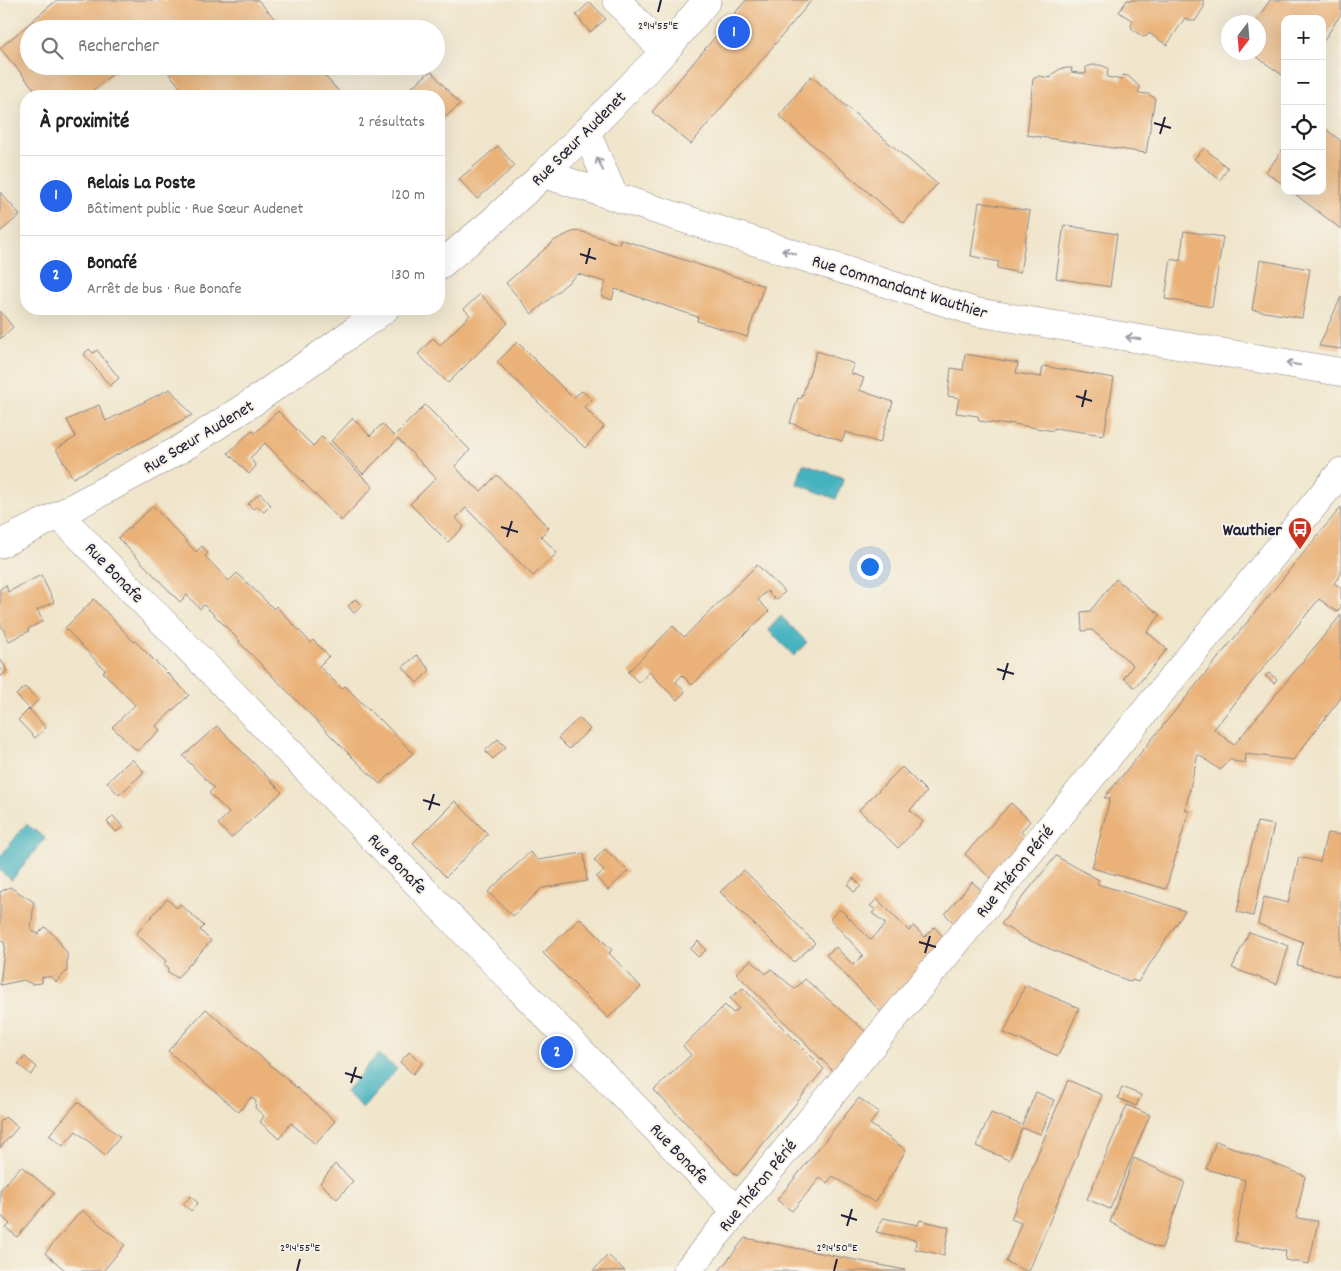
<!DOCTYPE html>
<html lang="fr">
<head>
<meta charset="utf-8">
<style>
  :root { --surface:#fff; --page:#f2f2f2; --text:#222; --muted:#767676; --line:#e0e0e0; --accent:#2563eb }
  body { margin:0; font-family:Dekko,sans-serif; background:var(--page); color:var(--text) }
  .controls { position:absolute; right:15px; top:15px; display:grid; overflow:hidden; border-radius:10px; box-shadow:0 5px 20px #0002 }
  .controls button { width:45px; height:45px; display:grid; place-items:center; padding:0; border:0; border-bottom:1px solid var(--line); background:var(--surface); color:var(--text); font:25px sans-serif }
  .compass { position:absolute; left:1221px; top:15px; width:45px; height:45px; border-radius:50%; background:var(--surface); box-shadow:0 5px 20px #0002; rotate:196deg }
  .you { position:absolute; left:869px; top:566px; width:18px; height:18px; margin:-12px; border:4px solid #fff; border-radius:50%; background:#1a73e8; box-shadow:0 0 0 8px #1a73e833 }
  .badge { display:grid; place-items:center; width:32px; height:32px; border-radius:50%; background:var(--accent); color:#fff; font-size:16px; font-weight:700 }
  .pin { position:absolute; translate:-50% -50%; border:2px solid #fff; box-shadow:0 1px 5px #0006 }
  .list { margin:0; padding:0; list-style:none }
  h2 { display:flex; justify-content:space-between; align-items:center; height:65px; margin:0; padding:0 20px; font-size:21px }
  h2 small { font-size:16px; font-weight:400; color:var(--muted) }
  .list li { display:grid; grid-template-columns:32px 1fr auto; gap:15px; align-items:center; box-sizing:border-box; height:80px; padding:0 20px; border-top:1px solid var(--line) }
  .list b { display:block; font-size:19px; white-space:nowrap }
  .list p { margin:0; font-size:16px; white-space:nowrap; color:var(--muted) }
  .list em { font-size:16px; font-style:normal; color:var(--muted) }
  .icon { flex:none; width:28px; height:28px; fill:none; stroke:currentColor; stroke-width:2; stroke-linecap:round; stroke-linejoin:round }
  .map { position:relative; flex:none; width:1341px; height:1271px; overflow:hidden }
  .search { position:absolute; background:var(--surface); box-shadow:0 5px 20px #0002; left:20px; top:20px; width:425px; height:55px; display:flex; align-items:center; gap:12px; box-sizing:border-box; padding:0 18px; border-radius:28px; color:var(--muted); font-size:19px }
  .panel { position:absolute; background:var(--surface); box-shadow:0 5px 20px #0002; left:20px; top:90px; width:425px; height:225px; border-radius:20px }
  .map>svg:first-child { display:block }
  .water { fill:#44b2bf; stroke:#336a7d }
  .building { fill:#eab279 }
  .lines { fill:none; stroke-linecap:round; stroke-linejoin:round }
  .minor-casing { stroke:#898483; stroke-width:29 }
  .minor { stroke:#fff; stroke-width:28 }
  .oneway { stroke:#9c9ca7 }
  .ticks { fill:none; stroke:#22223b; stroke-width:2 }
  .labels { text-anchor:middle; stroke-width:4; stroke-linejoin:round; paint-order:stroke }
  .street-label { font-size:18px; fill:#22223b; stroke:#f7f3e8 }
  .poi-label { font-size:18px; font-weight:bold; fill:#22223b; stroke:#f7f3e8; text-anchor:end }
  .ticks-label { font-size:12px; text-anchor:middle; fill:#22223b; stroke:#f7f3e8; stroke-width:4; stroke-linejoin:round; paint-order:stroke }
</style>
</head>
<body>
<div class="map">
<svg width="1341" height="1271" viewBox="0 0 1341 1271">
  <rect width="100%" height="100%" fill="#f7f3e8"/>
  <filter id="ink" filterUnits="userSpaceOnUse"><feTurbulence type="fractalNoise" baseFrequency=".02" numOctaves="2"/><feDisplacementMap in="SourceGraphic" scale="10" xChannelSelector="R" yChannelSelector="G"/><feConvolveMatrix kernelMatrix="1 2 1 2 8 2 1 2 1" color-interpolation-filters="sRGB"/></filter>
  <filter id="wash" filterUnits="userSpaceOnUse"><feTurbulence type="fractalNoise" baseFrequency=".0096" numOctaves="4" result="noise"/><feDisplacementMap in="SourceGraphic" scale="20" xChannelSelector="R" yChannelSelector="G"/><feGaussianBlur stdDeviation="1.12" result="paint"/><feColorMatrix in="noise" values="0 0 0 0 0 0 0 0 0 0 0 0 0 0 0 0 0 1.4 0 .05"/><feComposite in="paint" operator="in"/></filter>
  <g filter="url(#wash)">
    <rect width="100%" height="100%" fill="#f0e5cb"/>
    <!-- water -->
    <g class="water">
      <path d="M803,464L844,478L836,499L797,484Z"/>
      <path d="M781,616L807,642L794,656L768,630Z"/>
      <path d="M26,824L45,838L12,880L0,871V857Z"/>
      <path d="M378,1054L397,1069L363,1108L345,1092Z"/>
    </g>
    <g id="blocks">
      <!-- building -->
      <g class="building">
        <path d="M57,0H258L284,29H29V66H122L86,96H40L0,48Z"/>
        <path d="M746,0H812L691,144L652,112Z"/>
        <path d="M1127,0H1202L1204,1V7L1195,21H1190L1185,18L1167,45L1149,33L1147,36L1143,37L1132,29L1131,25L1133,21L1119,12Z"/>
        <path d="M1270,0H1341V14L1322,43V19H1285V77L1250,52H1258V22H1255Z"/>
        <path d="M590,2L606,19L590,32L576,15Z"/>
        <path d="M1093,65H1100L1108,68L1107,77L1122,80L1123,75L1128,76L1140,87L1138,93L1148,94L1155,98L1146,153L1027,135L1033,79L1039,76L1051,78V75L1060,69L1068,68H1072L1071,72L1086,74V67Z"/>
        <path d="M163,66H316L343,96H172L181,88Z"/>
        <path d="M431,71L460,104L439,123V96H401Z"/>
        <path d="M811,76L937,184L904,223L779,116Z"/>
        <path d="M1322,126L1341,141V229L1291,191H1322Z"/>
        <path d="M498,146L515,166L477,199L459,179Z"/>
        <path d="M1285,147V186L1266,172Z"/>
        <path d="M1204,148L1228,168L1220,180L1194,159Z"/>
        <path d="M0,192L20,215L0,232Z"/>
        <path d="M979,202L1030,211L1020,273L997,268L999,262L971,256Z"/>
        <path d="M1064,225L1117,234L1110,287L1056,278Z"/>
        <path d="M580,231L619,244L620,239L764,286L747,337L697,321L698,317L615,289L612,300L601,296L606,282L578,274L532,314L506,283L555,240L572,232Z"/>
        <path d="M1184,231L1223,237L1212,307L1165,299L1171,259L1180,261Z"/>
        <path d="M1260,260L1310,269L1302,318L1252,310Z"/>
        <path d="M480,294L508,323L448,383L418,354L433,338L440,345L470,315L464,309Z"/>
        <path d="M1341,297V349L1319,346Z"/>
        <path d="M0,311L13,327L0,339Z"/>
        <path d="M517,342L573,398L582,391L592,400L584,407L604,427L585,448L497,362Z"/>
        <path d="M89,349L93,353L97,350L119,378L110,386L84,354Z"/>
        <path d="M817,351L854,364L850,373L864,378L859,390L893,402L880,443L846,432L842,441L790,423L798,398L801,399Z"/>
        <path d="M965,354L1018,363L1016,373L1041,377L1043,366L1114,378L1104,435L1054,428V431L1008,423V425L979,421L978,416L956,413L959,398L948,396L951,368L963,370Z"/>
        <path d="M170,389L192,415L73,478L56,449L76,437L67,420L99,405L106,421Z"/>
        <path d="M425,405L470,450L455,466L468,481L481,491L497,475L549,528L541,536L557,553L533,576L466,508L456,518L464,527L448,542L410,504L436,478L398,439L363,474L331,441L353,418L370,436L382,424L394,436Z"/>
        <path d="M278,411L313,446L322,436L373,487L341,521L265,443L250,458L256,466L249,474L228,453L252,430L255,433Z"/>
        <path d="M260,493L271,505L264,512L257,506L253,509L248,504Z"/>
        <path d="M153,506L196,552L202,546L208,553L205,556L229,581L237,573L274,609L276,606L311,643L313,640L329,656L319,666L342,689L345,686L379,720L380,719L413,753L380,784L347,752L239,642L240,641L204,605L200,609L187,595L180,602L118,538Z"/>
        <path d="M1341,507V574L1334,583L1341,588V607L1337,612L1319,599L1214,729L1234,745L1341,615V698L1293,760L1246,754L1245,763L1233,761L1231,758L1220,770L1198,754L1185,810L1189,811L1166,889L1092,868L1110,798H1104Z"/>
        <path d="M757,565L785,592L776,600L767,591L758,600L769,611L692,685L682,675L676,682L685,692L677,700L649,672L639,683L628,672L673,626L684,637Z"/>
        <path d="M41,575L54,602L37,610L43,621L28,629L29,631L9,641L0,623V589L6,585L8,592Z"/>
        <path d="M1116,579L1160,615L1147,632L1167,649L1135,688L1124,678L1133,665L1092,630L1082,631L1081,612L1090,611Z"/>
        <path d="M94,599L134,642L135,641L189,695L156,726L160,730L137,751L112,727L135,705L103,672L105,670L65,628Z"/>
        <path d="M355,599L362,606L354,613L348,606Z"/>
        <path d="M417,655L430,670L417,683L403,667Z"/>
        <path d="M0,660H1L7,671L0,677Z"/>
        <path d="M1269,673L1277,679L1274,683L1265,676Z"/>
        <path d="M25,687L38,700L30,709L16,695Z"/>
        <path d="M29,709L46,728L35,738L18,720Z"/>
        <path d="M579,718L590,729L569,749L558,738Z"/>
        <path d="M217,726L282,792L231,838L218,824L229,813L209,793L214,788L183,756Z"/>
        <path d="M498,739L506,747L493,759L485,751Z"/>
        <path d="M132,759L144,772L119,795L107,782Z"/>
        <path d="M902,767L927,792L910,810L923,822L898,848L859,810Z"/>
        <path d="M455,801L488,834L446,877L413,843Z"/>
        <path d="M1011,803L1030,821L1021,832L1028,839L993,881L965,854Z"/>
        <path d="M113,816L123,827L116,832L107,822Z"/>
        <path d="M1257,822L1274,825L1253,916L1237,912Z"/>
        <path d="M1327,833L1341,835V977L1297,965L1303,942L1258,924L1264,897L1288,903L1299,857L1320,862Z"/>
        <path d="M605,849L628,871L608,890L596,877L604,871L594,860Z"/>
        <path d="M530,852L538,860L584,853L587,881L542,888L513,916L488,892Z"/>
        <path d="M1056,856L1099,880L1097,884L1162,903L1185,911L1138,982L1132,980L1131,982L1026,939L1001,924Z"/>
        <path d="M744,870L815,943L794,962L720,892Z"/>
        <path d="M853,878L861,886L854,892L848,885Z"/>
        <path d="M972,882L984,892L956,925L945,914Z"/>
        <path d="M10,887L34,902L31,930L38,934L45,927L56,937L67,953V971L56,982L52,977H42V983L31,984L24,980L0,985L5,943L0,940V892Z"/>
        <path d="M167,899L177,908L180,904L204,926L200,930L211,941L177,978L167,971L169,968L164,964L166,961L136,934Z"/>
        <path d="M877,899L909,931L913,926L925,937L934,927L946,939L883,1014L826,955L836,947L853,965L863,955L830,919L840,909L871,940L886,924L872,913L876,910L870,906Z"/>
        <path d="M580,918L612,950L609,953L641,987L608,1018L543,953Z"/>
        <path d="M1249,932L1289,946L1277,984L1232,968Z"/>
        <path d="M698,941L706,950L698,957L690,949Z"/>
        <path d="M751,960L766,974L771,969L795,989L805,979L867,1033L835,1073L736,973Z"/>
        <path d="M1025,985L1079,1008L1058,1056L1004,1033Z"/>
        <path d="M743,988L824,1069L737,1176L654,1090L691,1055L683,1046L725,1005L733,1013L739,1008L730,998Z"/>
        <path d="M206,1009L335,1121L315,1144L291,1123L279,1139L260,1122L264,1116L255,1108L256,1101L251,1097L239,1112L168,1051Z"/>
        <path d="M409,1052L422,1063L413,1074L400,1062Z"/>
        <path d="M25,1057L37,1067L31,1075L18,1064Z"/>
        <path d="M1068,1080L1102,1095L1029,1271H1026L1006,1262L1021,1223L1011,1219Z"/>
        <path d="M1122,1087L1141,1095L1136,1106L1118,1098Z"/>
        <path d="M1036,1092L1054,1100L1041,1134L1022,1128L1009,1160L976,1146L991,1113L1022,1125Z"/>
        <path d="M859,1098L879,1112L870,1124L906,1150L875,1203L833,1176L827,1183L820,1178L792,1211L777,1200Z"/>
        <path d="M78,1102L120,1137L105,1155L76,1131L63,1146L49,1135Z"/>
        <path d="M1127,1105L1150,1115L1110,1209L1087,1199Z"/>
        <path d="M5,1117L18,1127L0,1148V1122Z"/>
        <path d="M1216,1141L1305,1176L1296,1218L1318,1221L1309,1264L1285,1260L1286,1251L1235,1241L1245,1180L1206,1169Z"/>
        <path d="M1134,1158L1185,1182L1162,1248L1155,1247L1110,1222Z"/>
        <path d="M335,1164L353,1181L337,1199L320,1183Z"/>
        <path d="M21,1166L54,1193L17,1237L6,1228L10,1224L0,1215V1190Z"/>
        <path d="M191,1196L198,1203L191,1211L183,1204Z"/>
        <path d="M82,1210L125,1245L103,1271H66L45,1253Z"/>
        <path d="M883,1218L918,1225L920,1220L949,1227L944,1255L915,1249L916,1240L876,1232Z"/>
        <path d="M745,1238L905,1270V1271H719Z"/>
        <path d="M608,1255L625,1271H593Z"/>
      </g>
    </g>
  </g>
  <g filter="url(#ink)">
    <use href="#blocks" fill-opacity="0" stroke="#898483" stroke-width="1"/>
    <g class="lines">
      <!-- minor casing -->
      <g class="minor-casing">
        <g id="minor">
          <path d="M617,0L664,52"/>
          <path d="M586,132L614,196"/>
          <path d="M544,174L976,312L1341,372"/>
          <path d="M439,266L492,222L544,174L586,132L664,52L707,0"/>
          <path d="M59,515L736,1211"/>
          <path d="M0,544L59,515L179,450L253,402L332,347L385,309"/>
          <path d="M687,1271L1341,472"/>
        </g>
      </g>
      <!-- minor -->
      <use href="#minor" class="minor"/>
    </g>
    <!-- one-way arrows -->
    <defs><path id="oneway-shaft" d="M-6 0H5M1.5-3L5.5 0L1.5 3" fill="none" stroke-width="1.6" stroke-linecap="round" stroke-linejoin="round" transform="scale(1.25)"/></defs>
    <g class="oneway">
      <use href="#oneway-shaft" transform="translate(600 164) rotate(-114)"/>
      <use href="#oneway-shaft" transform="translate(789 252) rotate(-162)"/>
      <use href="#oneway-shaft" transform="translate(1133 338) rotate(-171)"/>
      <use href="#oneway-shaft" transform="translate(1293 364) rotate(-171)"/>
    </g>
  </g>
  <!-- ticks -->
  <path class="ticks" d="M658,12L661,0M1154,123L1171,128M1160,134L1165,117M580,254L596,259M586,264L590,248M1076,396L1092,401M1082,407L1086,390M501,527L518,532M507,537L512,521M997,669L1014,674M1003,680L1008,663M423,800L440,805M429,810L434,794M919,942L936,947M925,953L930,936M345,1073L362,1078M351,1083L356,1067M841,1215L857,1220M847,1226L852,1209M297,1271L300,1259M834,1271L837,1259"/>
  <!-- icons -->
  <defs>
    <g id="bus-pin" transform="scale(1.25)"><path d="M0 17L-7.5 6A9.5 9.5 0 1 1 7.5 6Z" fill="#c8321e" stroke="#f7f3e8"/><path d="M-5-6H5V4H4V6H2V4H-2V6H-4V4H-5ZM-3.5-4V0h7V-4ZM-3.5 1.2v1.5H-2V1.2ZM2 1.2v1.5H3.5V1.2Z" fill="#fff"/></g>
  </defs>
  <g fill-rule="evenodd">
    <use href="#bus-pin" x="1300" y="529"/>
  </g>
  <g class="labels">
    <!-- street labels -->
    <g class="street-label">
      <text transform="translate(578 138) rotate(-45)" y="6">Rue Sœur Audenet</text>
      <text transform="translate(900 286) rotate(17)" y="6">Rue Commandant Wauthier</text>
      <text transform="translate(198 436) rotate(-31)" y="6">Rue Sœur Audenet</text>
      <text transform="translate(115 572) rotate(46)" y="6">Rue Bonafe</text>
      <text transform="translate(398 863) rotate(46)" y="6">Rue Bonafe</text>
      <text transform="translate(1014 871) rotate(-51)" y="6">Rue Théron Périé</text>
      <text transform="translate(680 1153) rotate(46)" y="6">Rue Bonafe</text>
      <text transform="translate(757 1185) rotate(-51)" y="6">Rue Théron Périé</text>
    </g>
    <!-- poi labels -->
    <g class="poi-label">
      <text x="1282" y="535">Wauthier</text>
    </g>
  </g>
  <g class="ticks-label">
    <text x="658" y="29">2°14'55"E</text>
    <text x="300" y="1251">2°14'55"E</text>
    <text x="837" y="1251">2°14'50"E</text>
  </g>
</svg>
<div class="controls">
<button>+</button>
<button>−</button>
<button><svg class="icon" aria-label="locate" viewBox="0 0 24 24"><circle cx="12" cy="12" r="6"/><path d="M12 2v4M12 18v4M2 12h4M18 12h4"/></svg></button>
<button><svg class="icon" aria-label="layers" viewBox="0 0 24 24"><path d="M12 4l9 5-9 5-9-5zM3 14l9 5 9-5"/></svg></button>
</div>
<svg class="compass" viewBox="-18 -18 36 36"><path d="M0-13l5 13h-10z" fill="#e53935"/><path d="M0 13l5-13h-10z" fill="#767676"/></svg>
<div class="you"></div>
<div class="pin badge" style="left:734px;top:32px">1</div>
<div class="pin badge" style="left:557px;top:1052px">2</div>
<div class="search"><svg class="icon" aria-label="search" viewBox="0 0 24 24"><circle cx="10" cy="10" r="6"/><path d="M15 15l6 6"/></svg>Rechercher</div>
<section class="panel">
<h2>À proximité<small>2 résultats</small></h2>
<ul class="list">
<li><span class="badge">1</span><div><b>Relais La Poste</b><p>Bâtiment public · Rue Sœur Audenet</p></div><em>120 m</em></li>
<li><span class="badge">2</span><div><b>Bonafé</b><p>Arrêt de bus · Rue Bonafe</p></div><em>130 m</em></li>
</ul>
</section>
</div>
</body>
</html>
